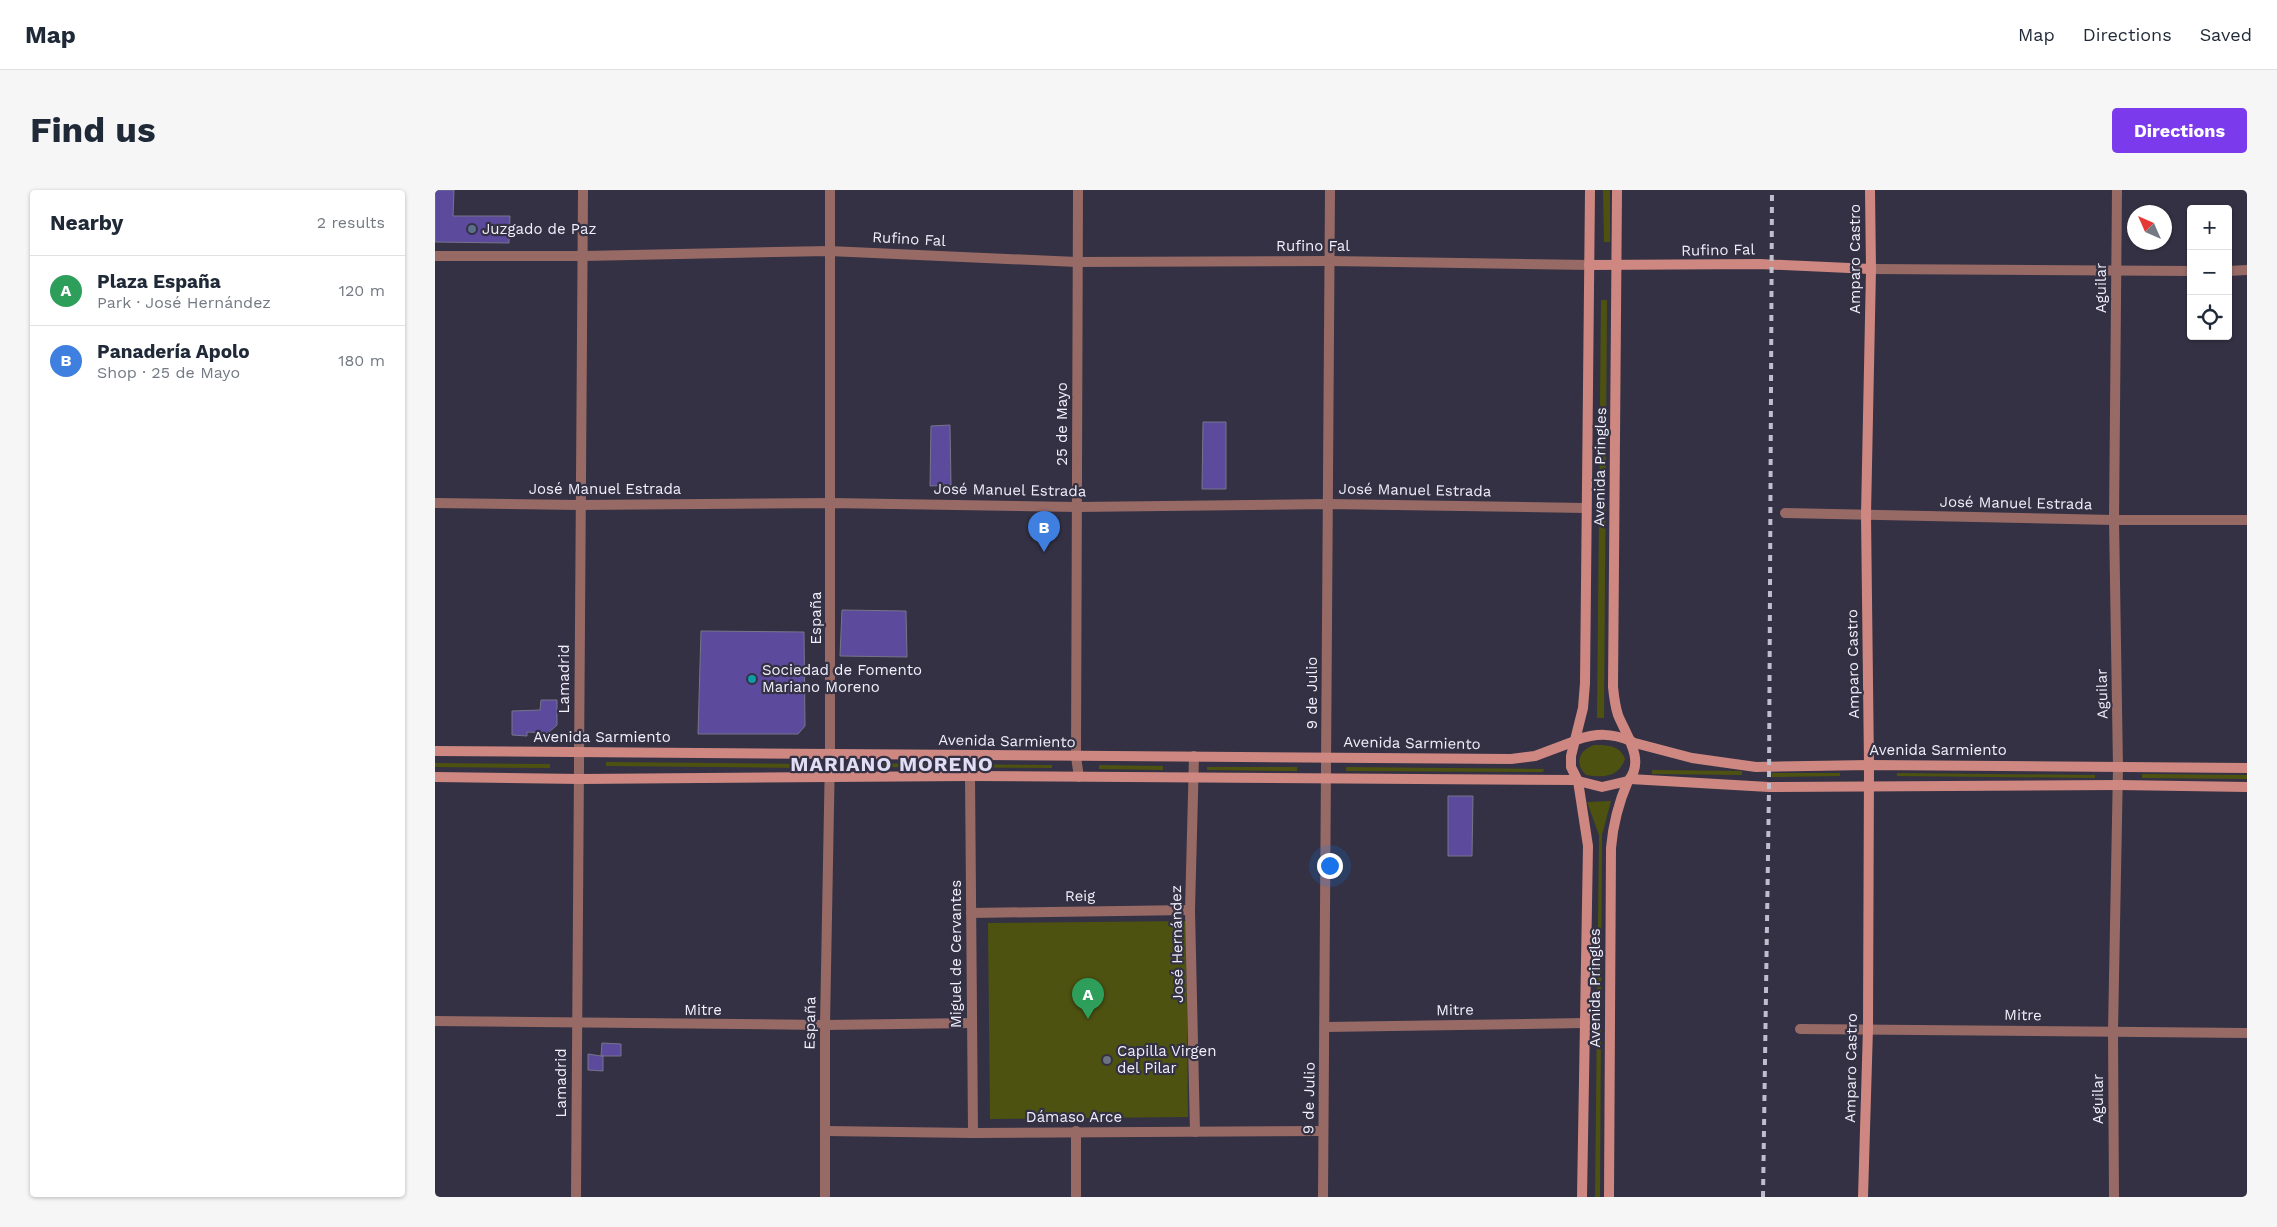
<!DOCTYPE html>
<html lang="en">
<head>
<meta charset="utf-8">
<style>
  :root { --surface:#fff; --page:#f6f6f7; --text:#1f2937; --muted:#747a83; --line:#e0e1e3; --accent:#7c3aed }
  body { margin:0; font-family:"Work Sans",sans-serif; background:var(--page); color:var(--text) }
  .controls { position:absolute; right:15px; top:15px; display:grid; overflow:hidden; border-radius:5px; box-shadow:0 1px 4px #0004 }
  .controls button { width:45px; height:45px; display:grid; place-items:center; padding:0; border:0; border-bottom:1px solid var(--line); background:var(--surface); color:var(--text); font:25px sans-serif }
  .compass { position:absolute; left:1692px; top:15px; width:45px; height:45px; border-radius:50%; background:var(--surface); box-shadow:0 1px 4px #0004; rotate:315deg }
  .you { position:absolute; left:894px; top:675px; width:18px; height:18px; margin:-12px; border:4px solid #fff; border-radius:50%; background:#1a73e8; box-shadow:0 0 0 8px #1a73e833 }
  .badge { display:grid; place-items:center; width:32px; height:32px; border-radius:50%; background:var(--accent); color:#fff; font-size:16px; font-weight:700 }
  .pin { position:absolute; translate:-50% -41px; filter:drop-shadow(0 1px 2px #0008) }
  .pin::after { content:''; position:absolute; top:26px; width:18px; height:15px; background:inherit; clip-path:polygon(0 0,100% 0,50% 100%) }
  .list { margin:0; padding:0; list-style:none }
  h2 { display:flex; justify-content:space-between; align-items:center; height:65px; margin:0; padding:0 20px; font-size:21px }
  h2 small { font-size:16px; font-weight:400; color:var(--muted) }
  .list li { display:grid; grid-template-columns:32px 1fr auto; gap:15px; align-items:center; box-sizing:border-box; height:70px; padding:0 20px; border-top:1px solid var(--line) }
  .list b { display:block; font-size:19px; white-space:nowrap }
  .list p { margin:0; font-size:16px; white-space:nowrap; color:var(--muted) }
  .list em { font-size:16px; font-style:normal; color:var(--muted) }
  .icon { flex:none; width:28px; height:28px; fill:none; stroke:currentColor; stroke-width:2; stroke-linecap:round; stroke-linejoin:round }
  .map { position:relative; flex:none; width:1812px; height:1007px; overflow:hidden; border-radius:5px }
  header { display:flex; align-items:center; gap:30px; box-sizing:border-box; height:70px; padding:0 25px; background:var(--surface); border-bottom:1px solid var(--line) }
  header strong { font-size:24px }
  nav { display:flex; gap:28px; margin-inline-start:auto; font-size:18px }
  .intro { display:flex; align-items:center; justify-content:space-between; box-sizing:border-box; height:120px; padding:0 30px }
  h1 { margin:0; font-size:35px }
  .button { padding:12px 22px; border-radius:5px; background:var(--accent); color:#fff; font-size:18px; font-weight:700 }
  main { display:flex; gap:30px; padding:0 30px }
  aside { flex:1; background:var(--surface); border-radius:5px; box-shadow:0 1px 4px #0004 }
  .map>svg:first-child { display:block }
  .green { fill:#4e5210 }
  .building { fill:#5c4a9d; stroke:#77758a }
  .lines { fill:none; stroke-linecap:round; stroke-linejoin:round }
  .street { stroke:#976a66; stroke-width:10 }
  .secondary { stroke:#ce8881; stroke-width:10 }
  .rail { stroke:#bfbecc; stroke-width:4; stroke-dasharray:6 6; stroke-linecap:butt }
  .service-dot { fill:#5c6f8a; stroke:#333143; stroke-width:2 }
  .culture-dot { fill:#0f9aa8; stroke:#333143; stroke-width:2 }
  .worship-dot { fill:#6b7280; stroke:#333143; stroke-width:2 }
  .labels { text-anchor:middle; stroke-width:4.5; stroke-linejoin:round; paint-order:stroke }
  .poi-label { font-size:15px; fill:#f0effb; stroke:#333143; text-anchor:start }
  .street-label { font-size:15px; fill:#f0effb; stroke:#333143 }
  .district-label { font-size:20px; font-weight:bold; letter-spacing:1px; fill:#e0ddf4; stroke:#333143 }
</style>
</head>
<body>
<header>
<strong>Map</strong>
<nav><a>Map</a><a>Directions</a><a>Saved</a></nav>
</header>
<div class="intro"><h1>Find us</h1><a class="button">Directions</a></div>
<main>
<aside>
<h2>Nearby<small>2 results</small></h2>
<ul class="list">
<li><span class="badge" style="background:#2e9e5b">A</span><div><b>Plaza España</b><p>Park · José Hernández</p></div><em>120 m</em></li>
<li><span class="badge" style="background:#3f7fe0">B</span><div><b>Panadería Apolo</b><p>Shop · 25 de Mayo</p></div><em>180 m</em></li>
</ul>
</aside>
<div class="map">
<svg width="1812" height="1007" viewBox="0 0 1812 1007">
  <rect width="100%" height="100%" fill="#333143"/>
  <!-- green -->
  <g class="green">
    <path d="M1168,0H1175V52H1169Z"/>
    <path d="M1166,110H1172L1169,528H1162Z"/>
    <path d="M1159,555C1172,555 1185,555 1190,569C1184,587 1168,588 1151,585C1139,574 1144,560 1159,555Z"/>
    <path d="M171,572L368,574V578L171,576Z"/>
    <path d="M0,573L115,574V578L0,577Z"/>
    <path d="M419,573L617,575V578L420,577Z"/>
    <path d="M664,575L728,576V580L664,579Z"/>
    <path d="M772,577H862V581L772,580Z"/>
    <path d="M911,577L1109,579L1108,582L911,581Z"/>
    <path d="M1217,580L1307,581V585L1217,584Z"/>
    <path d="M1337,583H1405V586L1337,587Z"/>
    <path d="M1462,583L1660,585V588L1462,586Z"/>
    <path d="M1707,584L1812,585V589L1707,588Z"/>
    <path d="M1176,611L1167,645L1165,1007H1160L1164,645L1152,612Z"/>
    <path d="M751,731L753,927L555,929L553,733Z"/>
  </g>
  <!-- building -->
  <g class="building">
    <path d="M0,0H19L18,26H75L74,53L0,52Z"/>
    <path d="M768,232H791V299H767Z"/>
    <path d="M515,235L516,295L495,296L496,236Z"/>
    <path d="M407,420L471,421L472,467L405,466Z"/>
    <path d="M266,441L369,442L370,536L363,544H263Z"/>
    <path d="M106,510H122V535L113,543L92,542V546L77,545V521L105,520Z"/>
    <path d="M1013,606H1038L1037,666H1013Z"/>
    <path d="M167,853L186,854V866H166H168V881L153,880V864L166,866Z"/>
  </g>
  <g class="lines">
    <!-- street -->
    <g class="street">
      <path d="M643,0L641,567L644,587"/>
      <path d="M0,66H148L394,61L642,72L895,71L1154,75"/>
      <path d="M1436,79L1756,81"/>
      <path d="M1793,81L1812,80"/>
      <path d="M0,313L144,315L396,313L642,317L893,314L1150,318"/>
      <path d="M1350,323L1679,330H1812"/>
      <path d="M759,566L755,720L760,942"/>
      <path d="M535,586L538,943"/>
      <path d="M536,723L755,720"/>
      <path d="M0,831L390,835L537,833"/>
      <path d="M891,837L1149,833"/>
      <path d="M1365,839L1812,843"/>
      <path d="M390,941L538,943L888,941"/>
      <path d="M641,941V1007"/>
      <path d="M141,1007L148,0"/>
      <path d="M390,1007V835L395,564V0"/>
      <path d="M888,1007L895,0"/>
      <path d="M1679,1007L1678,841L1683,577L1679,330L1682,0"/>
    </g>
    <!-- secondary -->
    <g class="secondary">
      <path d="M1154,75L1325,74L1436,79"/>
      <path d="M1141,550C1162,543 1176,543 1196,551"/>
      <path d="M1196,552L1257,568L1321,577L1434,575L1812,578"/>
      <path d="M0,561L1076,569L1100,566L1140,551"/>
      <path d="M0,587L145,589L535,586L1142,590"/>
      <path d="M1195,589L1334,597L1683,595L1812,597"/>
      <path d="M1143,591L1167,597L1193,591C1211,571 1191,545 1183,525C1180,516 1179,507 1178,497L1182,0"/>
      <path d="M1147,1007L1153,656L1143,591L1136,577V566L1148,518L1150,493L1155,0"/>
      <path d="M1174,1007L1176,658C1178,634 1183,614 1193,591"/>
      <path d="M1428,1007L1433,838L1434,575L1431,325L1436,79L1435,0"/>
    </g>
    <!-- rail -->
    <path class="rail" d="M1328,1007L1334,597L1337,0"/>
  </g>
  <!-- markers -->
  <circle class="service-dot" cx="37" cy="39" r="5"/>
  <circle class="culture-dot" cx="317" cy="489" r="5"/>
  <circle class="worship-dot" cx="672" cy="870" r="5"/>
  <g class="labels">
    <!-- poi labels -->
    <g class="poi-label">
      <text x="47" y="44">Juzgado de Paz</text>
      <text x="327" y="485">Sociedad de Fomento<tspan x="327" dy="17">Mariano Moreno</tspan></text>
      <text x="682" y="866">Capilla Virgen<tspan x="682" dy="17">del Pilar</tspan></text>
    </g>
    <!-- street labels -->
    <g class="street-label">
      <text transform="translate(474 49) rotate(3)" y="5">Rufino Fal</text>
      <text x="878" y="61">Rufino Fal</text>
      <text transform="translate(1283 60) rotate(-1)" y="5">Rufino Fal</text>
      <text transform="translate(1420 69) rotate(-90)" y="5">Amparo Castro</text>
      <text transform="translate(1666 98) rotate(-90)" y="5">Aguilar</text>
      <text transform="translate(627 234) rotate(-90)" y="5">25 de Mayo</text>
      <text transform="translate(1165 277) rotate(-89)" y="5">Avenida Pringles</text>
      <text x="170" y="304">José Manuel Estrada</text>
      <text transform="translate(575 300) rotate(1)" y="5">José Manuel Estrada</text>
      <text transform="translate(980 300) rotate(1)" y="5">José Manuel Estrada</text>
      <text transform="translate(1581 313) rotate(1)" y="5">José Manuel Estrada</text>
      <text transform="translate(381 428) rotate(-90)" y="5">España</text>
      <text transform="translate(1418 474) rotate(-91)" y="5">Amparo Castro</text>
      <text transform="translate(129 489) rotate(-90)" y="5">Lamadrid</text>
      <text transform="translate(877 503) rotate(-90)" y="5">9 de Julio</text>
      <text transform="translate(1667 504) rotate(-91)" y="5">Aguilar</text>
      <text x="167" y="552">Avenida Sarmiento</text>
      <text transform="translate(572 551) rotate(1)" y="5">Avenida Sarmiento</text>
      <text transform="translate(977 553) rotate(1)" y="5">Avenida Sarmiento</text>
      <text x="1503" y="565">Avenida Sarmiento</text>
      <text transform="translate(645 706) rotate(-1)" y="5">Reig</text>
      <text transform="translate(742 754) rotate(-91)" y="5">José Hernández</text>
      <text transform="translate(521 764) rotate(-90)" y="5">Miguel de Cervantes</text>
      <text transform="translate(1160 798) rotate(-90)" y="5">Avenida Pringles</text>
      <text x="268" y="825">Mitre</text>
      <text transform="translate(1020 820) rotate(-1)" y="5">Mitre</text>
      <text transform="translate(1588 825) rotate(1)" y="5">Mitre</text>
      <text transform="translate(375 833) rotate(-89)" y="5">España</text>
      <text transform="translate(1416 878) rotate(-89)" y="5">Amparo Castro</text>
      <text transform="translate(126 893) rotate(-90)" y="5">Lamadrid</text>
      <text transform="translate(874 908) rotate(-89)" y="5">9 de Julio</text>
      <text transform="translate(1663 909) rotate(-90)" y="5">Aguilar</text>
      <text x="639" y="932">Dámaso Arce</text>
    </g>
    <!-- district labels -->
    <g class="district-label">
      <text x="457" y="581">MARIANO MORENO</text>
    </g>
  </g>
</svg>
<div class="controls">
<button>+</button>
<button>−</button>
<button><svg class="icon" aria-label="locate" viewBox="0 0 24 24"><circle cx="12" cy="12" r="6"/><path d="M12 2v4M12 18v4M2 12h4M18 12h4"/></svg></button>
</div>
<svg class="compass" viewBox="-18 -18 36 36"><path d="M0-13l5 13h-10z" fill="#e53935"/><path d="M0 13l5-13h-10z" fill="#747a83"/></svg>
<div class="you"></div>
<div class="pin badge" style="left:653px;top:829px;background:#2e9e5b">A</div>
<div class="pin badge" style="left:609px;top:362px;background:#3f7fe0">B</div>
</div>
</main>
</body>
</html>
